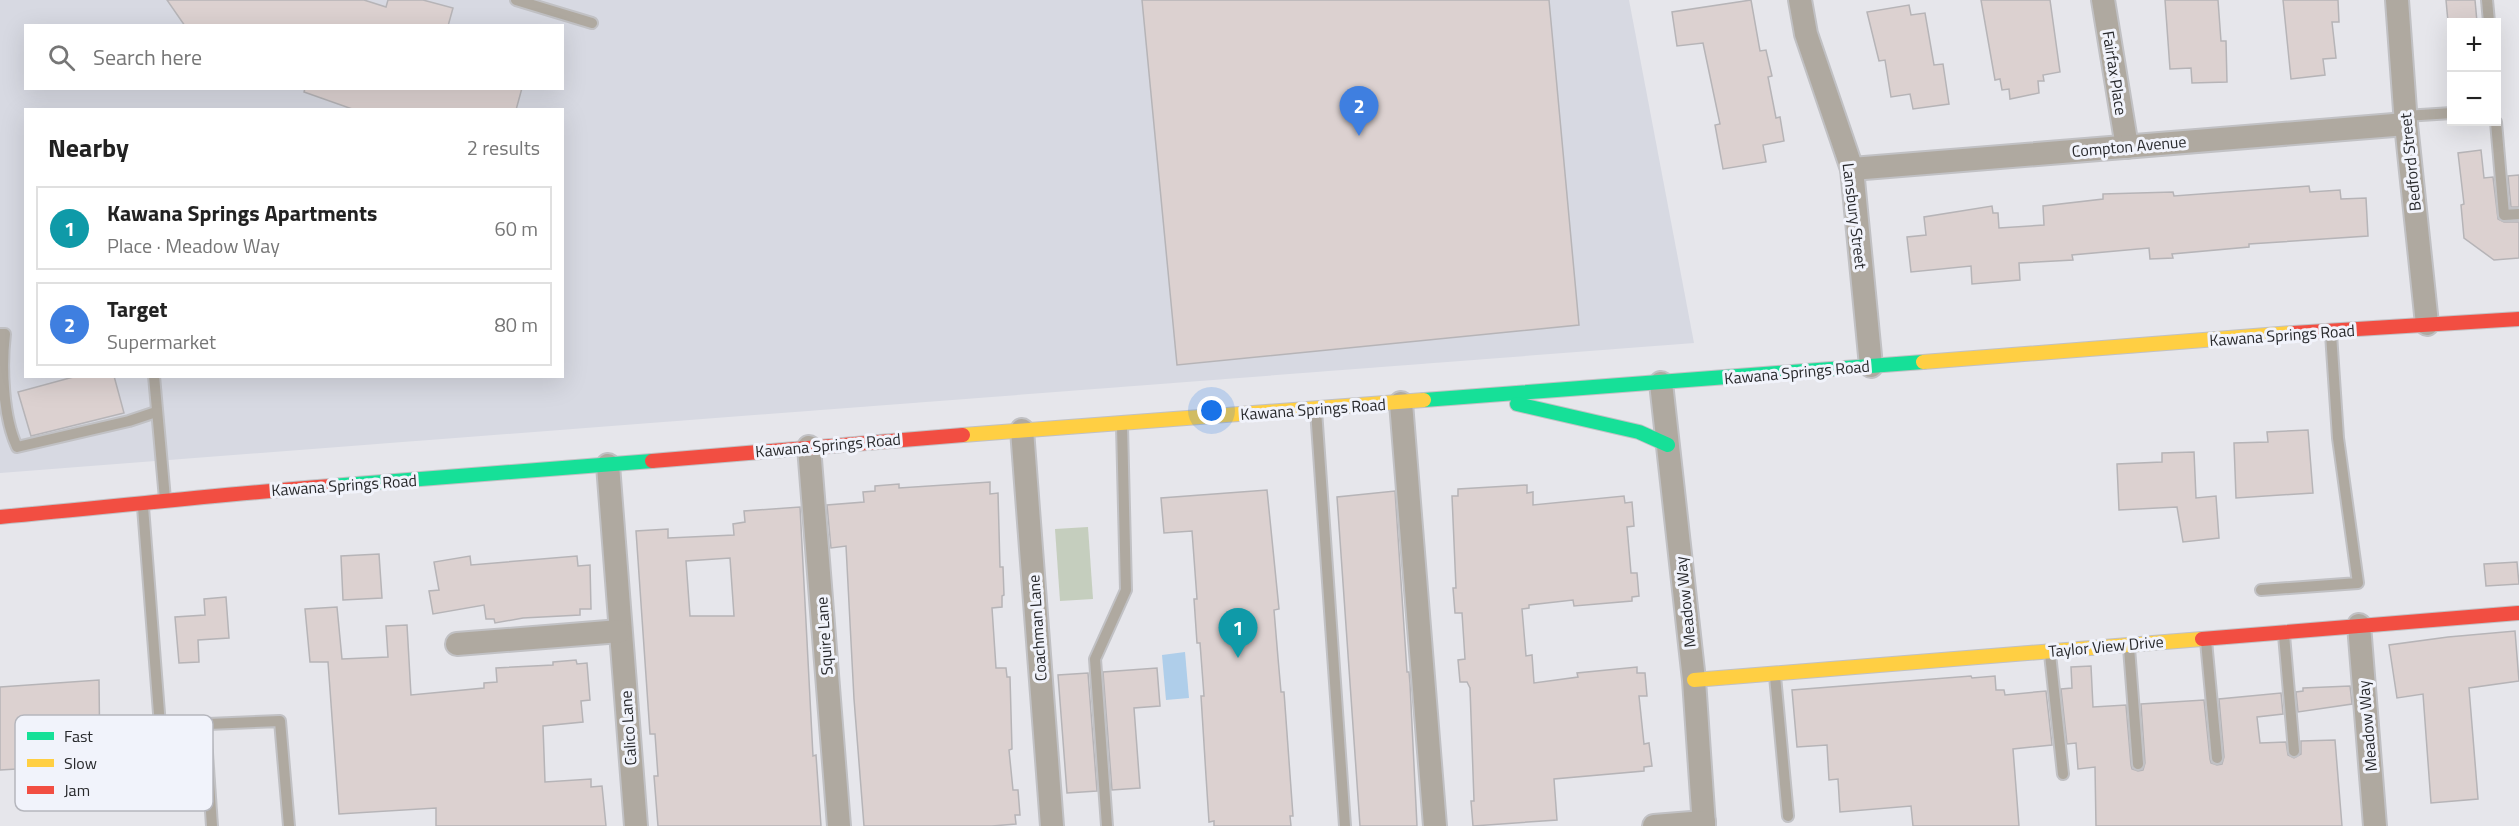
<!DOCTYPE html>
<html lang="en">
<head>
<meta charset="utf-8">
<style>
  :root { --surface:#fff; --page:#f2f2f2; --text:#222; --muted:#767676; --line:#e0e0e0; --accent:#6a6b6f }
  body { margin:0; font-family:"Titillium Web",sans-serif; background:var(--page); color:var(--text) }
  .controls { position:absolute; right:18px; top:18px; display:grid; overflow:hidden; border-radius:0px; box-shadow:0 6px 24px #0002 }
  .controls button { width:54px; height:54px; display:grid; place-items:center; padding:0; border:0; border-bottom:2px solid var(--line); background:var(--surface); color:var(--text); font:30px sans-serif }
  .you { position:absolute; left:1212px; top:411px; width:21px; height:21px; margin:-15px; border:4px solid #fff; border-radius:50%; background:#1a73e8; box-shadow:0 0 0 9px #1a73e833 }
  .badge { display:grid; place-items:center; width:39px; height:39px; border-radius:50%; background:var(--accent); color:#fff; font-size:20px; font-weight:700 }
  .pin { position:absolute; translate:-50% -50px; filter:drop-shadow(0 2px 3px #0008) }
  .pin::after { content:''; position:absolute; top:32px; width:21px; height:18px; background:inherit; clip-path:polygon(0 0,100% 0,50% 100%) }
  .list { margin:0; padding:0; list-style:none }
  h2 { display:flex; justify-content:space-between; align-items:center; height:78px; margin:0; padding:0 24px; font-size:26px }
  h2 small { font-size:20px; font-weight:400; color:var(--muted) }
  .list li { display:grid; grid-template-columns:39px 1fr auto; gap:18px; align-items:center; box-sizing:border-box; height:84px; margin:0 12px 12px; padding:0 12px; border:2px solid var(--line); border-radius:0px }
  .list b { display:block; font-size:22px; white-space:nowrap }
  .list p { margin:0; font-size:20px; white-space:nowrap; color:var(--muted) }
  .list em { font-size:20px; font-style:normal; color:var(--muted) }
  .icon { flex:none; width:33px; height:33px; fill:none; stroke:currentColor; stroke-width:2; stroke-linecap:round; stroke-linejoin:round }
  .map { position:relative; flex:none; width:2519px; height:826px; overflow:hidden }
  .search { position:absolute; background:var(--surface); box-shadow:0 6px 24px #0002; left:24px; top:24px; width:540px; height:66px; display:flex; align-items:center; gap:15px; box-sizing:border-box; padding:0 21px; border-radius:0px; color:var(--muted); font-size:22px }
  .panel { position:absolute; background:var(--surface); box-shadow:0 6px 24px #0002; left:24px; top:108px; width:540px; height:270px; border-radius:0px }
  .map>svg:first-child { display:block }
  .built { fill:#d7d9e2; fill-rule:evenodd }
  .green { fill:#c5cebe }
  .water { fill:#afceea }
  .building { fill:#dcd1d0; stroke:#b6b4b7; stroke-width:1.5; fill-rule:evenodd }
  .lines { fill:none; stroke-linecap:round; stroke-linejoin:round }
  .lane-casing { stroke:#c1c1c4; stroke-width:14 }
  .street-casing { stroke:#c1c1c4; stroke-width:26 }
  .fast-casing { stroke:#c1c1c4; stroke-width:16 }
  .slow-casing { stroke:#c1c1c4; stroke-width:16 }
  .jam-casing { stroke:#c1c1c4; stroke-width:16 }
  .lane { stroke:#afa9a0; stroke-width:10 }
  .street { stroke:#afa9a0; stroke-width:22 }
  .fast { stroke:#16e098; stroke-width:14 }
  .slow { stroke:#ffcf43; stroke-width:14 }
  .jam { stroke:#f24e42; stroke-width:14 }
  .labels { text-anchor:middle; stroke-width:6; stroke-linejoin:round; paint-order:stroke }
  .street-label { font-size:16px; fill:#28292c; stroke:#f1f3fb }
  .key { fill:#f1f3fb; stroke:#b5b6bd; stroke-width:1.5 }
  .key-label { font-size:16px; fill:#28292c }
</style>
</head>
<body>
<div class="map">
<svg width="2519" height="826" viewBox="0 0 2519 826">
  <rect width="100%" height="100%" fill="#e6e6eb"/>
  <!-- built -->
  <path class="built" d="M0,0H1629L1694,343L0,473ZM26,26H562V88H26ZM26,110H562V376H26Z"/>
  <!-- green -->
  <path class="green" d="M1088,527L1093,599L1060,601L1055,529Z"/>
  <!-- water -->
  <path class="water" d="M1185,652L1189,698L1166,700L1162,655Z"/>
  <!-- building -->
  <g class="building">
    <path d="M167,0H364L386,7L388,0H423L453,8L448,26H185Z"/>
    <path d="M1142,0H1549L1579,325L1177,365Z"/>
    <path d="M1751,0L1760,51L1766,50L1772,76L1768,77L1776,118L1780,117L1784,141L1763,145L1766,162L1723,169L1715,125L1720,124L1703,43L1677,46L1672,12Z"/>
    <path d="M1981,0H2050L2060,72L2043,75L2044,81H2038L2039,93L2010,99L2009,89L2002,90L2000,79L1995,80Z"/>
    <path d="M2165,0H2218L2221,41H2226L2227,82L2192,83L2191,68L2170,69Z"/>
    <path d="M2283,0H2338L2339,22H2332L2336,58L2323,59L2325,75L2291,79Z"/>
    <path d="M2446,0H2475L2477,22H2448Z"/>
    <path d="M1909,5L1911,15L1925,13L1934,65L1943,64L1949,104L1913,109L1910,94L1891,97L1885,60L1879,61L1867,12Z"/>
    <path d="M305,88H522L516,110H355L304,92Z"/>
    <path d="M2481,150L2484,178L2493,177L2498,219L2504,222H2519V258L2494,260L2464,238L2461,205L2464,204L2458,153Z"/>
    <path d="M2519,175V207H2511L2508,176Z"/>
    <path d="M2309,186L2310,192L2340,190L2341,199L2366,198L2368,236L2249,244V247L2172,254L2173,258L2150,259L2149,248L2072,255L2073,260L2019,263L2020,280L1972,284L1971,266L1911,272L1907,237L1926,235L1924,217L1992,206L1993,213H1998L1999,228L2044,225L2043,206L2103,199V194L2173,192L2174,196Z"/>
    <path d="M77,376H114L124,413L31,436L18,392Z"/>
    <path d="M2308,430L2313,493L2236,498L2234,443L2268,442L2267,432Z"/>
    <path d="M2194,452L2196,498L2216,496L2219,538L2183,542L2177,507L2119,510L2117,464L2162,462V453Z"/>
    <path d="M990,482V494L998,493L1000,567H1003L1004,595L1002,596V607L992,608L996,668H1006L1007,677H1010L1012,749L1009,750L1013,790H1018L1020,815H1015L1016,824L992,826H864L854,699L846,546L831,548L827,505L864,502L863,492L875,491V486L899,484V488Z"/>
    <path d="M1527,485V493L1533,492V505L1624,496L1625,503L1632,502L1634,526L1627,527L1631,573H1637L1639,596L1632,597V601L1574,606L1573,600L1529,605V608L1522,609L1526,656L1532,655L1534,683L1578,677L1577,673L1637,667V673H1645L1647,696H1639L1644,744L1649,743L1652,766L1644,767V771L1554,779L1557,820L1473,826L1471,801H1474L1470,688L1467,682H1460L1458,660L1465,659L1462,613H1455L1453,588H1456L1452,496H1458V489Z"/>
    <path d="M1267,490L1279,609L1274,610L1278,658L1281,692H1284L1293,816H1290L1291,826H1214V821L1209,822L1206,776L1201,696H1204L1200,643H1197L1194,599H1197L1192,531L1164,533L1161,498Z"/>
    <path d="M1395,491L1407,672H1409L1410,684L1417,826H1360L1337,497Z"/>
    <path d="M800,507L813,756L816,755L821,826H658L654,776H658L655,734H650L636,531L668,529V538L734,535L733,524L745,522L744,511ZM730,558L734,616H690L686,561Z"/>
    <path d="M379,554L382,598L343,600L341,556Z"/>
    <path d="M470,556L471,565L577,556L578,566L590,565L591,609H580V615L523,618L495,623L494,619H486L484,605L433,614L429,591L439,590L434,562Z"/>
    <path d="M2517,562L2519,584L2486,586L2484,564Z"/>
    <path d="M226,597L229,638L198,640L199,662L179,663L175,617L205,615L204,599Z"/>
    <path d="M337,607L342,659L388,657L386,626L407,625L411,695L484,688V683L497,682L496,668L553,665V662L576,660L577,664L587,663L590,700L581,701L583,722L543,726L545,782L591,779V787L602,786L606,826H436V808L339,814L328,662H310L305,609Z"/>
    <path d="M2515,631L2519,681L2469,688L2478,799L2431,803L2423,694L2397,698L2389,645L2448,637Z"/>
    <path d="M2091,666L2093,707L2126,705L2131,765L2132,769L2138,771L2143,770L2145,763L2141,704L2204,700L2210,759L2211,763L2217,765L2222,764L2224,757L2219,699L2281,693L2283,714L2257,717L2260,743L2286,742L2288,755L2294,758L2301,754V741L2335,740L2342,826H2096L2095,767L2078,769L2076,743L2067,744L2061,689L2072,688L2071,667Z"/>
    <path d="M1157,668L1160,706L1134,708L1140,788L1112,790L1103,672Z"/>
    <path d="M1088,673L1097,791L1067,793L1058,675Z"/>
    <path d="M1971,676L1972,678L1995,676L1996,690H2004L2005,695L2046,691L2052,745L2013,749L2019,826H1913L1911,806L1840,812L1838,779L1829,780L1827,745L1797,747L1792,690Z"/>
    <path d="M99,680L100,764L0,770V687Z"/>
    <path d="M2350,686L2352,704L2298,712L2296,692L2303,691V688Z"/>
  </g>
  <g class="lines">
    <!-- lane casing -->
    <g class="lane-casing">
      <g id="lane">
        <path d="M516,0L592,23"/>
        <path d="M2487,0L2489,22"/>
        <path d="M2405,116L2452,113"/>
        <path d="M2496,122L2504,215L2519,214"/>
        <path d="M0,334H5C1,367 3,417 17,447L129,421L156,412"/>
        <path d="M154,376L165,499"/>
        <path d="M1316,410L1345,826"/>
        <path d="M143,507L160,726L280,721L289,826"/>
        <path d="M2261,590L2358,583L2338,438L2331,334"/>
        <path d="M2284,635L2294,751"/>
        <path d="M2206,641L2217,758"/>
        <path d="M2129,648L2138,764"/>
        <path d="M2050,654L2063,774"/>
        <path d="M1775,676L1788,816"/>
        <path d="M205,724L212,826"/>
        <path d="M1107,826L1095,659L1126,590L1122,426"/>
      </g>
    </g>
    <!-- street casing -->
    <g class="street-casing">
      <g id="street">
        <path d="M1800,0L1806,34L1852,169L1871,366"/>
        <path d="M2103,0L2127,147"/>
        <path d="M2397,0L2406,124L2427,324"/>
        <path d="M1852,169L2406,124"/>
        <path d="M1661,383L1694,680L1704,826"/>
        <path d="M1401,403L1435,826"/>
        <path d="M1022,430L1052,826"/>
        <path d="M809,447L839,826"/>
        <path d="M608,465L636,826"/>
        <path d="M2359,625L2375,826"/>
        <path d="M457,644L620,631"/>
        <path d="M1654,826L1704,822"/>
      </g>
    </g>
    <!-- fast casing -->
    <g class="fast-casing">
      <g id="fast">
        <path d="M1424,400L1923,362"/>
        <path d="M1517,404L1639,432L1668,445"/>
        <path d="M331,486L652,461"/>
      </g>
    </g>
    <!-- slow casing -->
    <g class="slow-casing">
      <g id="slow">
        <path d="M1923,362L2293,333"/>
        <path d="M963,435L1424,400"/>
        <path d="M1694,680L2202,639"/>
      </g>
    </g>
    <!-- jam casing -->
    <g class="jam-casing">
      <g id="jam">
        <path d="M2293,333L2519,319"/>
        <path d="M652,461L963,435"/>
        <path d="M0,517C111,507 221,494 331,486"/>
        <path d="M2202,639L2518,613"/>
      </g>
    </g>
    <!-- lane -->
    <use href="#lane" class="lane"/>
    <!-- street -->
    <use href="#street" class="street"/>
    <!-- fast -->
    <use href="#fast" class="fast"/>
    <!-- slow -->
    <use href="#slow" class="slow"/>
    <!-- jam -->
    <use href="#jam" class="jam"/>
  </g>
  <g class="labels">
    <!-- street labels -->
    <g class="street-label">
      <text transform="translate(2115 73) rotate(81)" y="6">Fairfax Place</text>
      <text transform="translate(2129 146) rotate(-5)" y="6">Compton Avenue</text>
      <text transform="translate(2410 162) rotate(-96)" y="6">Bedford Street</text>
      <text transform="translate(1855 216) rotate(83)" y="6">Lansbury Street</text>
      <text transform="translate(2282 335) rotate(-4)" y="6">Kawana Springs Road</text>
      <text transform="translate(1797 372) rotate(-5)" y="6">Kawana Springs Road</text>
      <text transform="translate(1313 409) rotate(-4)" y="6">Kawana Springs Road</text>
      <text transform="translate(828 445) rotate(-5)" y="6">Kawana Springs Road</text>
      <text transform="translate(344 485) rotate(-4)" y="6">Kawana Springs Road</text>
      <text transform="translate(1685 602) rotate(-96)" y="6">Meadow Way</text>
      <text transform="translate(1037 628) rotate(-94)" y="6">Coachman Lane</text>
      <text transform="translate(824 636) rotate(-94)" y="6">Squire Lane</text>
      <text transform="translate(2106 646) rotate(-5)" y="6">Taylor View Drive</text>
      <text transform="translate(2367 726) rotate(-95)" y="6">Meadow Way</text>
      <text transform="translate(628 728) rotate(-94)" y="6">Calico Lane</text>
    </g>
  </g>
  <!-- legend -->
  <rect x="15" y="715" width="198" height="96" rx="9" class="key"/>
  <rect x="27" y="732" width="27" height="8" fill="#16e098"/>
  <rect x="27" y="759" width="27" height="8" fill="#ffcf43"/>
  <rect x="27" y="786" width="27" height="8" fill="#f24e42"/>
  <g class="key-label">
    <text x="64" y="742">Fast</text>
    <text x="64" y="769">Slow</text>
    <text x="64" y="796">Jam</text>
  </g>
</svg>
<div class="controls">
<button>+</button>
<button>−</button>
</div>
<div class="you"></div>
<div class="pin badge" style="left:1238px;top:658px;background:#0f9aa8">1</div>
<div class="pin badge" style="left:1359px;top:136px;background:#3f7fe0">2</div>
<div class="search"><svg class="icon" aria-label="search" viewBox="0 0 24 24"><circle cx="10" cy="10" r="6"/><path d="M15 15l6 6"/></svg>Search here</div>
<section class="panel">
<h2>Nearby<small>2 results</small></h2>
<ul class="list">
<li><span class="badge" style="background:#0f9aa8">1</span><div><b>Kawana Springs Apartments</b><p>Place · Meadow Way</p></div><em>60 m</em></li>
<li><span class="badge" style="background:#3f7fe0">2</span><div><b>Target</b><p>Supermarket</p></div><em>80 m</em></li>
</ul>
</section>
</div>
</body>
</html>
